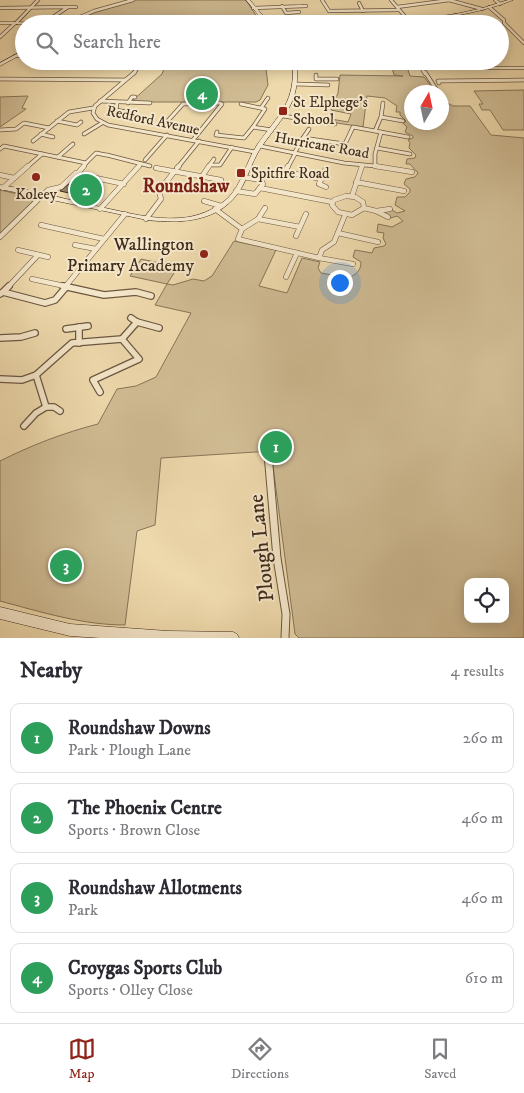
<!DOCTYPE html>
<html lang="en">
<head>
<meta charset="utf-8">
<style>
  :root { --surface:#fff; --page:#f2f2f3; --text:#2b2b33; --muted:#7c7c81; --line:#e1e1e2; --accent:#8f2418 }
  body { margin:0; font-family:"IM FELL DW Pica",serif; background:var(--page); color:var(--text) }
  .controls { position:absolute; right:15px; bottom:15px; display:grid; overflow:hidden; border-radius:10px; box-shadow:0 2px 12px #0003 }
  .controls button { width:45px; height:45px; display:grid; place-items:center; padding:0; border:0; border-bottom:1px solid var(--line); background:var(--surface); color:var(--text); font:25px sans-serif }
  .compass { position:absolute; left:404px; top:85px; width:45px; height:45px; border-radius:50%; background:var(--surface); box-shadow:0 2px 12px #0003; rotate:9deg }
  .you { position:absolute; left:339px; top:282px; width:18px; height:18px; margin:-12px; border:4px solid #fff; border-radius:50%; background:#1a73e8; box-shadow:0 0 0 8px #1a73e833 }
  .badge { display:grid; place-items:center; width:32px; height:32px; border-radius:50%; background:var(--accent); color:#fff; font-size:16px; font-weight:700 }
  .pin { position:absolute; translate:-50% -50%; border:2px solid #fff; box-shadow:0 1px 5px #0006 }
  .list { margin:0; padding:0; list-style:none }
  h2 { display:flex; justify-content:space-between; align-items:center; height:65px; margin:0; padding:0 20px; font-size:21px }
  h2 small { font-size:16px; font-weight:400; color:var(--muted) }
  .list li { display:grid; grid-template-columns:32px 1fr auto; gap:15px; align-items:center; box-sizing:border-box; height:70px; margin:0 10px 10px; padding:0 10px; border:1px solid var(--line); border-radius:10px }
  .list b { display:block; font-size:19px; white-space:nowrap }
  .list p { margin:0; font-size:16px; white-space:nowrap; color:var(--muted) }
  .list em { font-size:16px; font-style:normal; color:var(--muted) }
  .icon { flex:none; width:28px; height:28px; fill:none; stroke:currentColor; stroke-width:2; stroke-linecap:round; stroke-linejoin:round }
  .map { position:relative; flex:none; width:524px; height:638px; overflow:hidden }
  .search { position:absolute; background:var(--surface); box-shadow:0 2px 12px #0003; left:15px; right:15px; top:15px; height:55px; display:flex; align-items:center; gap:12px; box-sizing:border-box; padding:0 18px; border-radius:28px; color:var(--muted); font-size:19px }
  .sheet { height:385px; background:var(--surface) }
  nav { display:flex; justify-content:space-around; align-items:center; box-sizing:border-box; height:70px; border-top:1px solid var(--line); background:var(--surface); font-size:14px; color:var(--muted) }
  nav a { display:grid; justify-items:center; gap:2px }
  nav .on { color:var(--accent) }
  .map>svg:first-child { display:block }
  .green { fill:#d0bc94; stroke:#887458; fill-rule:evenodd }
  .building { fill:#9a8667; stroke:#402c1d }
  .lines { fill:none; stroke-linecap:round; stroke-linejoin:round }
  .street-far4-casing { stroke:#6c5741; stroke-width:4 }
  .street-far3-casing { stroke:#6c5741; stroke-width:4.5 }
  .street-far2-casing { stroke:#6c5741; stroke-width:5.5 }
  .street-far1-casing { stroke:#6c5741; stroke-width:8 }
  .street-casing { stroke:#6c5741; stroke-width:9 }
  .secondary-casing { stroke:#402c1d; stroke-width:1 }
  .street-far4 { stroke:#f4e6c9; stroke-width:2.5 }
  .street-far3 { stroke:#f4e6c9; stroke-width:3 }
  .street-far2 { stroke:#f4e6c9; stroke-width:4.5 }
  .street-far1 { stroke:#f4e6c9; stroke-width:5.5 }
  .street { stroke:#f4e6c9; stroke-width:7 }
  .secondary { fill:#f4e6c9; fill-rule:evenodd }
  .poi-dot { fill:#8f2418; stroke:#f4e6c9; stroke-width:2 }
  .labels { text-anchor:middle; stroke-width:4; stroke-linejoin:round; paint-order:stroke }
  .far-poi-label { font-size:15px; fill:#402c1d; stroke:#f4e6c9; text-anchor:start }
  .far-street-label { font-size:15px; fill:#402c1d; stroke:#f4e6c9 }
  .poi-label { font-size:18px; fill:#402c1d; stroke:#f4e6c9; text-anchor:end }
  .far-district-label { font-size:19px; font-weight:bold; fill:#7a1f14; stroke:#f4e6c9 }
  .near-street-label { font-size:21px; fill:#402c1d; stroke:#f4e6c9 }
</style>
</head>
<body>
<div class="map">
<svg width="524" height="638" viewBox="0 0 524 638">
  <rect width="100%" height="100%" fill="#eed9ac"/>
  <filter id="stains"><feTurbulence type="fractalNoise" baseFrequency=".004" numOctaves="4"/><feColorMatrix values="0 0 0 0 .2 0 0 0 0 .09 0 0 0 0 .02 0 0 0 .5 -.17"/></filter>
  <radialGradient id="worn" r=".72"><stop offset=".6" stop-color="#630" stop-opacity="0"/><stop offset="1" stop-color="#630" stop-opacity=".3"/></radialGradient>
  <!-- green -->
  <g class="green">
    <path d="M133,0H246L259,20L251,23H172L171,21L153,19L152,22H170L169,23H93L79,20L102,9Z"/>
    <path d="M167,61H265L268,85L260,100L256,102H131L162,74Z"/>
    <path d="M342,61H415L416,63L351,65Z"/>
    <path d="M392,67H407L410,76L424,77L435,91L412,92V122H442V100L453,106H470L491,135L524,138V638H299L295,634L271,451L161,458L155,525L137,531L125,625C83,625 41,612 0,601V461C32,445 63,433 98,424L117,389L136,386L156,377L191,313L155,305L167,284L130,276L141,259L178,267L167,284L173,285L193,279L204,281L212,276L234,241L276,250L259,286L287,293L302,258L320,262L318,268L321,273L349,278C356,274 361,271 361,262L353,257L355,250L372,253L374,248L384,246L386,244L383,238L384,233L377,232L378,224L392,227L403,221L397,216L391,218L380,211L392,210L397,213L405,211L395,205L397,197H405L410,192V189L404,184L406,179L415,177L418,173L410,164H406L407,159L415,158L416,155L409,148L410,143L408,140L413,138V136L405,132L407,127L403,123L406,121L400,115V112H396L397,106L385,98L367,96L363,127L330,122L331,119L348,122L351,114L331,110L338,93L340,75L403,76L394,75ZM468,582H505V619H468Z"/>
    <path d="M524,90V130H503L490,110H482L479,104H483L474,91Z"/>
    <path d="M28,96L22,108L26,109L0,127V97Z"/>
    <path d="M0,190L36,198L0,233Z"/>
  </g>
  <!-- building -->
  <path class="building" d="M77,178L100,183L87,197L60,191Z"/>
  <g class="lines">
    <!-- street-far4 casing -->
    <g class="street-far4-casing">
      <g id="street-far4">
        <path d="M322,0L329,11L399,10"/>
        <path d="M391,0L408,20"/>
        <path d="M449,0L482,9"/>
        <path d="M495,0L500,4"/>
        <path d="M359,3L363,11"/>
        <path d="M282,6L286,13L299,12"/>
        <path d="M68,7H76"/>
        <path d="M397,7L450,0"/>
        <path d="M489,7L504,20V23L524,43"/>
        <path d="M0,8L68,7L53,17L48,23"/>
        <path d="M253,8L306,6H302"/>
        <path d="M455,15L472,24"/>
        <path d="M16,23L38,0"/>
        <path d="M66,23L94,11L133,0"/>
        <path d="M267,24L276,19"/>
        <path d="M0,37L15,23"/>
        <path d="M15,56H24"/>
        <path d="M417,61L425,74"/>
        <path d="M467,68H524"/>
        <path d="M133,74L143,61"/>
      </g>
    </g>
    <!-- street-far3 casing -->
    <g class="street-far3-casing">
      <g id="street-far3">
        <path d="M135,72L95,106L93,113L97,119L108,125L255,152"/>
        <path d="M425,72L438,92"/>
        <path d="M316,75V79H337"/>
        <path d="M0,79L125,80"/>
        <path d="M439,83L438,81L524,80"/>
        <path d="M296,84L328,85"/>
        <path d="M442,97L444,101"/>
        <path d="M100,101L150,103"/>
        <path d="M117,103L116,110L136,114"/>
        <path d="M128,103L132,97H135"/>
        <path d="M241,104L265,109L253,127"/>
        <path d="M261,108L268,98"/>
        <path d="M283,116L335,124"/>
        <path d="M381,117L403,121"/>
        <path d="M57,121L77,125L81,122"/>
        <path d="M0,130L16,129L24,123L49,128"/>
        <path d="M375,131L381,117L383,103"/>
        <path d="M199,132L164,125L183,104L220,103"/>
        <path d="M217,132L216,135L244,138L253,127L272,130"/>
        <path d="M41,134L53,137"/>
        <path d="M84,134L102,123"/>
        <path d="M303,138L309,129"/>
        <path d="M193,140L222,104"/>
        <path d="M33,141L69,112L93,108"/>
        <path d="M260,146L344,163L375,166V154L381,132"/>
        <path d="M377,148L410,154"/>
        <path d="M0,149L4,146L86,163L83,167"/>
        <path d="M295,152L303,138L345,144L353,127L408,137"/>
        <path d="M107,155L150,166"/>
        <path d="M58,157L73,144"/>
        <path d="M145,160L167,135"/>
        <path d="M86,163L96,153L106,155"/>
        <path d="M210,165H220L232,147"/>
        <path d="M375,166L382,167"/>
        <path d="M27,167L42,154"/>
        <path d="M138,167L141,164"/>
        <path d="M178,167L199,141"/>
        <path d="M208,167L214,159"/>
        <path d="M288,167L295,154"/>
      </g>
    </g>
    <!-- street-far2 casing -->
    <g class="street-far2-casing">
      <g id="street-far2">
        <path d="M84,166L77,174L124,184"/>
        <path d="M375,166L412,172"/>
        <path d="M156,168L221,180"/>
        <path d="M177,168L179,166"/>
        <path d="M325,170L319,184L326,187"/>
        <path d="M285,172L322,179"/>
        <path d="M0,175L14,178"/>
        <path d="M203,175L209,166"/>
        <path d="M282,177L288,166"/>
        <path d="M356,182L404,191"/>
        <path d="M3,188L28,166"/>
        <path d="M260,188L332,202"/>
        <path d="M236,191L255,194L263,184L261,180L243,177"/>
        <path d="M346,196L355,197L363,202L364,208L352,215L338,212L332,205L334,200Z"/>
        <path d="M352,196L362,166"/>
        <path d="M204,201L221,206"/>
        <path d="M364,208L376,211L390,209"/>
        <path d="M100,209L139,166"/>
        <path d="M215,209L242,229L238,239L319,258L322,250L334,242L345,215"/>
        <path d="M376,211L388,217"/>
        <path d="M146,219L161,199L159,191L174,172"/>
        <path d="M258,219L300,227"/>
        <path d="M41,225L104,239"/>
        <path d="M242,229L258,219L265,208"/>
        <path d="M338,233L378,242"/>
        <path d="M296,236L306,214"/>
        <path d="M0,237L48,190L61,187L76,173"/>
        <path d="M75,245L96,249"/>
        <path d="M18,250L48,257"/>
        <path d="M319,258L353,264"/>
        <path d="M286,277L297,253"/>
        <path d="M32,279L69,287"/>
        <path d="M8,287L38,255"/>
        <path d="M65,287L125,214"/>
      </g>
    </g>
    <!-- street-far1 casing -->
    <g class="street-far1-casing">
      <g id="street-far1">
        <path d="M63,286L104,295L136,292L151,296"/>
        <path d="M3,292L9,286"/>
        <path d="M0,294L3,292L45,303L55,300L67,286"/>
        <path d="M131,318L137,322"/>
        <path d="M79,327V343"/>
        <path d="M66,329L88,326"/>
        <path d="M0,338L21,337L35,333"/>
        <path d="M122,339L137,322L159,328"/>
        <path d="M36,375L46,407H54L60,411"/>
        <path d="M0,379L22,380L36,375L72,343L122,339L139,359L93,380L100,392"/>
        <path d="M24,426L36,413L46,407"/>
      </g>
    </g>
    <!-- street casing -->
    <g class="street-casing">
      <path id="street" d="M268,454L277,558L286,614L285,638"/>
    </g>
    <!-- secondary casing -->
    <g class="secondary-casing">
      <g id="secondary">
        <path d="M246,0H250L269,23L280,24H248L265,23Z"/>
        <path d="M508,0H513C499,6 483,10 469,13C407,27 344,24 281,24L370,22L427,18L456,14L483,8Z"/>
        <path d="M0,22L109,23L111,24H0Z"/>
        <path d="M24,50V53L0,66V63Z"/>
        <path d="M292,61H296C302,102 283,116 262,146C253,159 249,174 242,187C222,222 183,224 147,220L0,189V185L12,187C43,193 74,201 105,208C129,213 154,220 180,218C197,217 215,210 228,198C242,184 246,162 257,145C278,115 297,102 292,61Z"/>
        <path d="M0,607L70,624L168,631L233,632L237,634L239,638H101L70,636L0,619Z"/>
      </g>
    </g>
    <!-- street-far4 -->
    <use href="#street-far4" class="street-far4"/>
    <!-- street-far3 -->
    <use href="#street-far3" class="street-far3"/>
    <!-- street-far2 -->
    <use href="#street-far2" class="street-far2"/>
    <!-- street-far1 -->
    <use href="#street-far1" class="street-far1"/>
    <!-- street -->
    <use href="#street" class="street"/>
    <!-- secondary -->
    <use href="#secondary" class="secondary"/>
  </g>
  <!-- markers -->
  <g class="poi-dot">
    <rect x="278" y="106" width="10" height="10" rx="2.5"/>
    <rect x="236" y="168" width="10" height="10" rx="2.5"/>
    <circle cx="36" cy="177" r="5"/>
    <circle cx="204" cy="254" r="5"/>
  </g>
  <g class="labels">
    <!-- far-poi labels -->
    <g class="far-poi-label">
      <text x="293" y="107">St Elphege's<tspan x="293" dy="17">School</tspan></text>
      <text x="251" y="178">Spitfire Road</text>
      <text x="36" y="199" text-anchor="middle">Koleey</text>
    </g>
    <!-- far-street labels -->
    <g class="far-street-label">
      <text transform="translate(153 120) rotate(12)" y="5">Redford Avenue</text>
      <text transform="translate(322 145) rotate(10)" y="5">Hurricane Road</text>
    </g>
    <!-- poi labels -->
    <g class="poi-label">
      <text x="194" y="250">Wallington<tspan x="194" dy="21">Primary Academy</tspan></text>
    </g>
    <!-- far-district labels -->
    <g class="far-district-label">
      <text x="186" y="192">Roundshaw</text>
    </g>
    <!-- near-street labels -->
    <g class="near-street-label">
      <text transform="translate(261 548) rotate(-96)" y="7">Plough Lane</text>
    </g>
  </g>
  <rect width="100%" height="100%" filter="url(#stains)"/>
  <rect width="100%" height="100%" fill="url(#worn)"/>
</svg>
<div class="controls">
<button><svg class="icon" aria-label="locate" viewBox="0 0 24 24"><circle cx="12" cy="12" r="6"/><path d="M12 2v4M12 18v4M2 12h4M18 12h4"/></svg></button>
</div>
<svg class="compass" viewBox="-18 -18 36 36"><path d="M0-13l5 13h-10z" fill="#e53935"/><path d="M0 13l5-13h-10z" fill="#7c7c81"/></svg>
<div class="you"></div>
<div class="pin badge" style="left:276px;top:447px;background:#2e9e5b">1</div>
<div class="pin badge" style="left:86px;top:190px;background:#2e9e5b">2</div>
<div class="pin badge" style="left:66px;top:566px;background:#2e9e5b">3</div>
<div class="pin badge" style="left:202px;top:94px;background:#2e9e5b">4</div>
<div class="search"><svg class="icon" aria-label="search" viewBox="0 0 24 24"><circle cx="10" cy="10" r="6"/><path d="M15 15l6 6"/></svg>Search here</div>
</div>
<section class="sheet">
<h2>Nearby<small>4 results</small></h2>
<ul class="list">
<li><span class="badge" style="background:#2e9e5b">1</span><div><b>Roundshaw Downs</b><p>Park · Plough Lane</p></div><em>260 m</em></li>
<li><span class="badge" style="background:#2e9e5b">2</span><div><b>The Phoenix Centre</b><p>Sports · Brown Close</p></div><em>460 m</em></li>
<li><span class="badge" style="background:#2e9e5b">3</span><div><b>Roundshaw Allotments</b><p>Park</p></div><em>460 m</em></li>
<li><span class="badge" style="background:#2e9e5b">4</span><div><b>Croygas Sports Club</b><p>Sports · Olley Close</p></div><em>610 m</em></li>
</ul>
</section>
<nav>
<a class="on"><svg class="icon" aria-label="map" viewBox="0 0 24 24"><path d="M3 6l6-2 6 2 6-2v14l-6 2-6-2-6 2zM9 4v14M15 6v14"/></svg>Map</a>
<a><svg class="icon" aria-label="directions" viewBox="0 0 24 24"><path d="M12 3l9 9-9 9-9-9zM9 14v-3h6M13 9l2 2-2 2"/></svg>Directions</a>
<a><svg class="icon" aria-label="saved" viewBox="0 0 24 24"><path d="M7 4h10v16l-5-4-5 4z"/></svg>Saved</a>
</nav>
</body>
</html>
